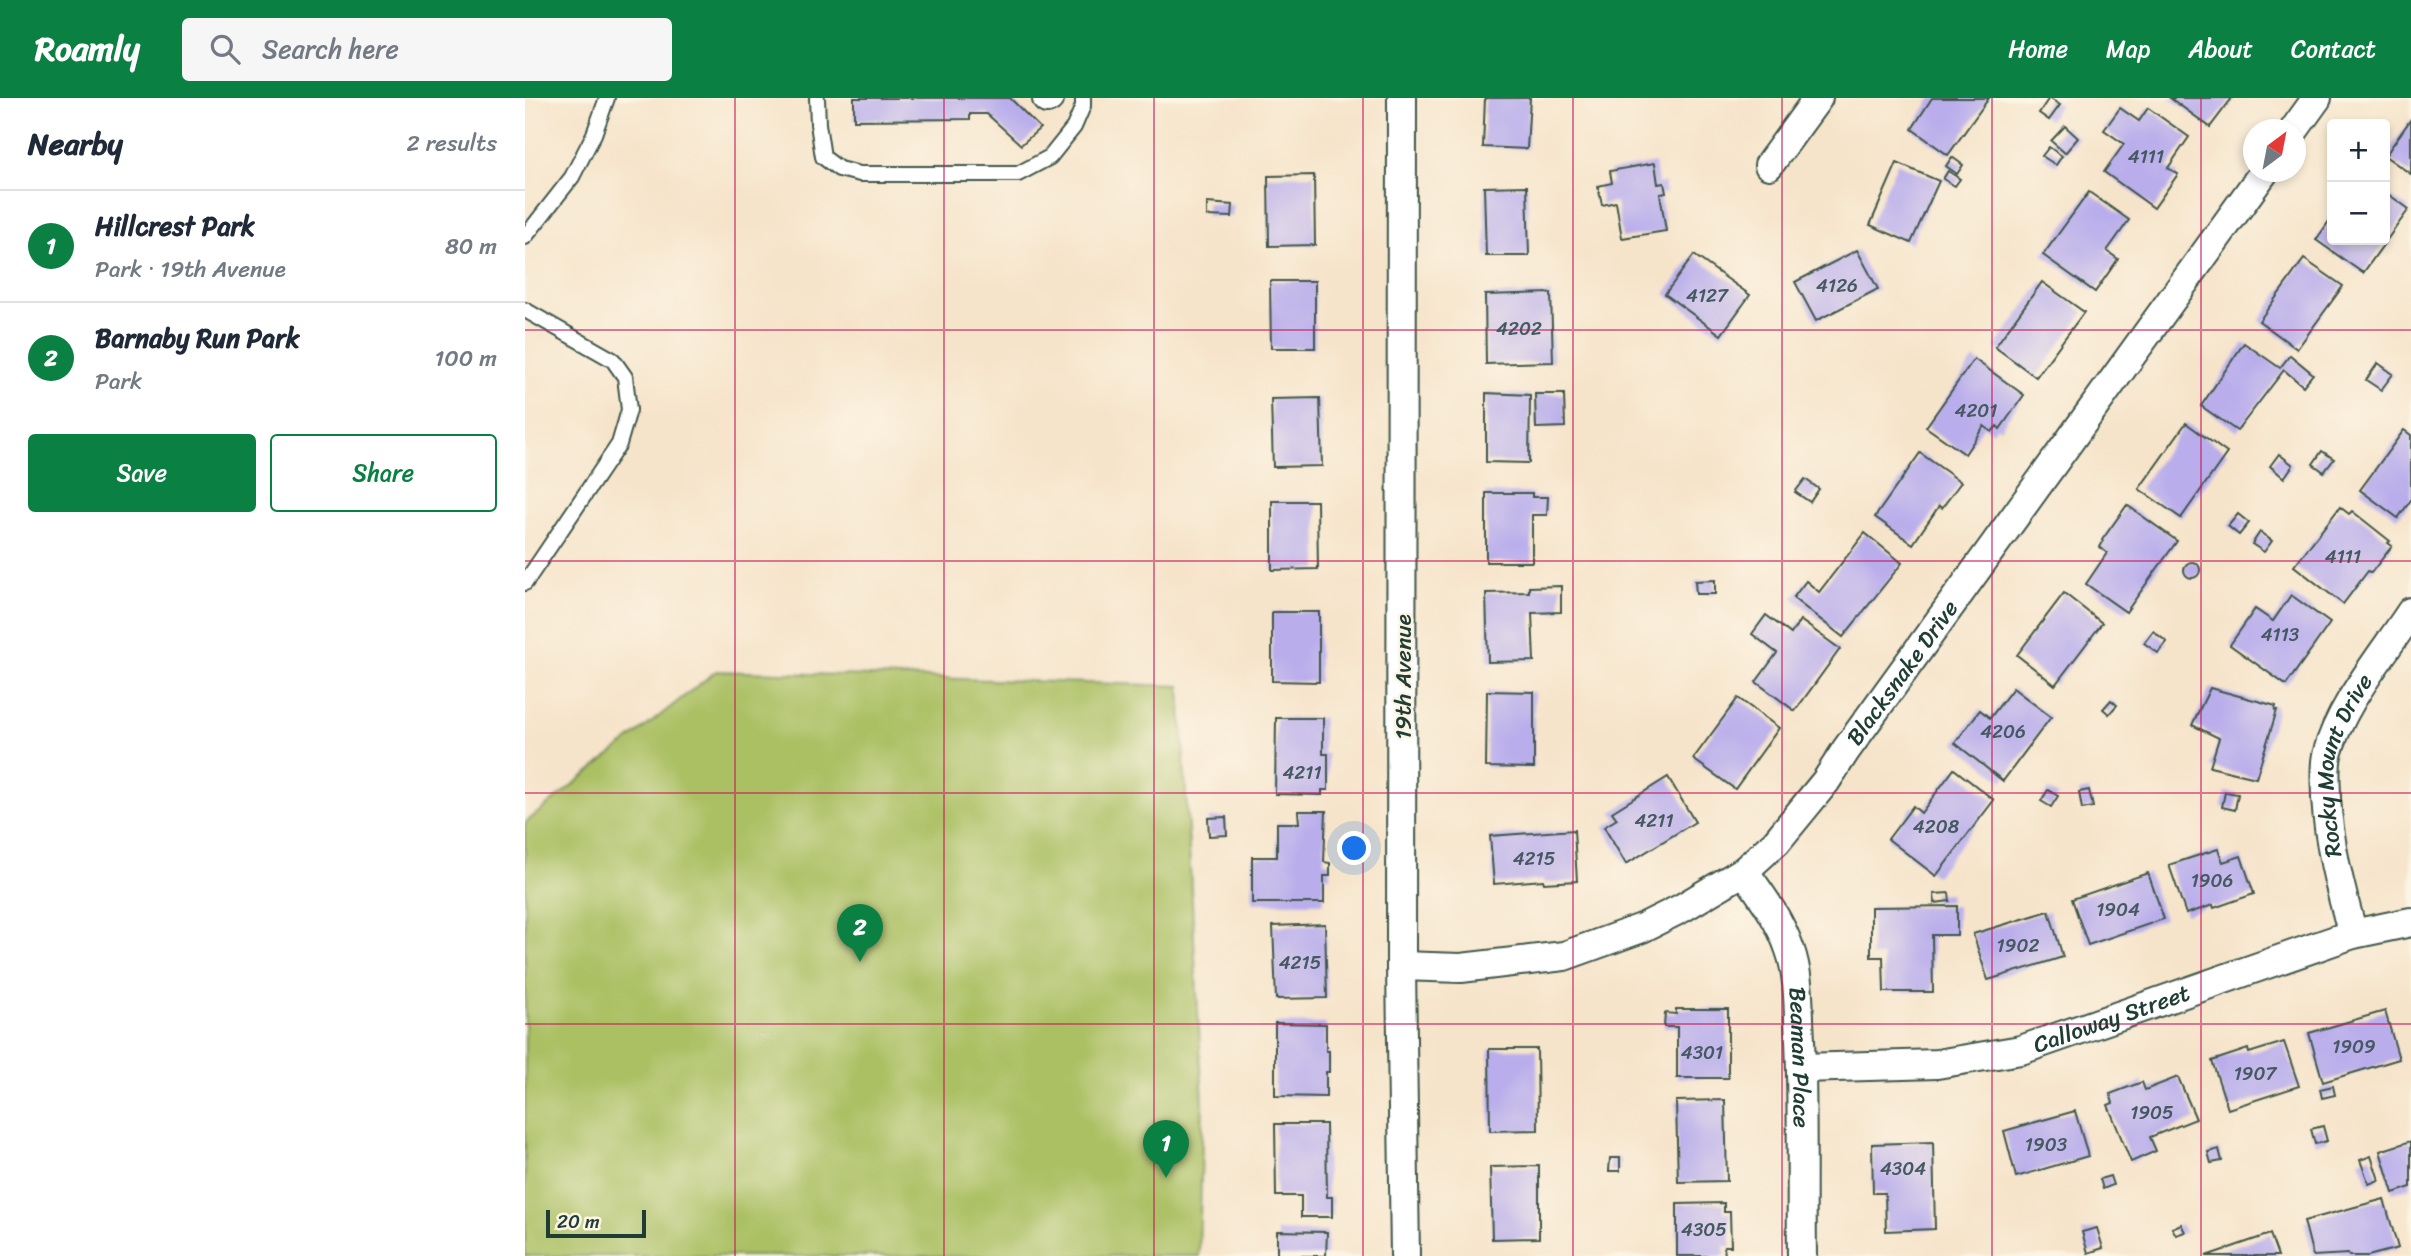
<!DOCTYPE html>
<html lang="en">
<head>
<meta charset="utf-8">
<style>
  :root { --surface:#fff; --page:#f6f6f7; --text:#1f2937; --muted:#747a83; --line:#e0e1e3; --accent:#0b8043 }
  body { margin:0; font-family:Sriracha,sans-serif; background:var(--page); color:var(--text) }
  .controls { position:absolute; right:21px; top:21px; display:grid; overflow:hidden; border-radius:7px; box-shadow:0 4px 10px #0003 }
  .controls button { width:63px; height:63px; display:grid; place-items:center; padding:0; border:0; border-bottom:2px solid var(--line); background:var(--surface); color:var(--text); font:35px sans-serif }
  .compass { position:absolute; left:1718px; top:21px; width:63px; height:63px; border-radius:50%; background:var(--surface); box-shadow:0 4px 10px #0003; rotate:32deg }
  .scale { position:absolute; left:21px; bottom:18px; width:100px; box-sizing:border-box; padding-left:7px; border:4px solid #1f3d34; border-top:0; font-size:19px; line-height:24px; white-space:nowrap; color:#1f3d34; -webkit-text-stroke:5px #fcf5e5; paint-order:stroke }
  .you { position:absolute; left:830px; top:751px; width:24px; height:24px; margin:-18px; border:5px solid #fff; border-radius:50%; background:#1a73e8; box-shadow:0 0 0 10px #1a73e833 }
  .badge { display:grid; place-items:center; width:46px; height:46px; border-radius:50%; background:var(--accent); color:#fff; font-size:23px; font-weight:700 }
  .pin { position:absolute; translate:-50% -58px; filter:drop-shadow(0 2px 4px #0008) }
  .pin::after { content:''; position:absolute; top:37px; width:24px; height:21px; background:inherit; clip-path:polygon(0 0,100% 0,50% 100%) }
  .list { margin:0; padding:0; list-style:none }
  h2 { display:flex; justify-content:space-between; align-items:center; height:91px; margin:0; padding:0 28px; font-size:30px }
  h2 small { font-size:23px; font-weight:400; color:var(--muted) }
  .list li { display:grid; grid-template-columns:46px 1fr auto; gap:21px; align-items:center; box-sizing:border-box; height:112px; padding:0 28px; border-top:2px solid var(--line) }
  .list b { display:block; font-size:26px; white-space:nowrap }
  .list p { margin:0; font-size:23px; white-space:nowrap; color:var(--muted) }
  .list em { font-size:23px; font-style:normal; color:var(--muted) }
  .actions { display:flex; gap:14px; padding:21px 28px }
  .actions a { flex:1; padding:16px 0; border:2px solid var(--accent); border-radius:7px; text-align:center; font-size:24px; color:var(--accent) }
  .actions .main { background:var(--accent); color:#fff }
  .icon { flex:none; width:38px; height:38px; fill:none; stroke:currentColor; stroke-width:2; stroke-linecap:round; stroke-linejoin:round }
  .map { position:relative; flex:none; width:1886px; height:1158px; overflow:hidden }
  header { display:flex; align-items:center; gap:42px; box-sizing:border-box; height:98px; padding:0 35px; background:var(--accent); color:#fff }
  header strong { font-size:33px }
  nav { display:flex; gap:38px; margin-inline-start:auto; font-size:24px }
  .search { width:490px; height:63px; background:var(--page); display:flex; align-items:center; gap:18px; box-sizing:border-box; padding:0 24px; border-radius:7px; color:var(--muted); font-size:26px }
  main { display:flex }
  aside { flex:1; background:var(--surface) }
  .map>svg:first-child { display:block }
  .green { fill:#abc064; stroke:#657e4c; stroke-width:2 }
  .building { fill:#b9aeeb }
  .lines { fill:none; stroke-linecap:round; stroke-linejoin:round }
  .lane-casing { stroke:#3f564a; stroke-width:18 }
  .street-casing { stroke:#3f564a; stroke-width:32 }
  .lane { stroke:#fff; stroke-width:14 }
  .street { stroke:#fff; stroke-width:28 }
  .grid { fill:none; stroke:#c2185b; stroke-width:2; stroke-opacity:0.55 }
  .labels { text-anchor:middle; stroke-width:5; stroke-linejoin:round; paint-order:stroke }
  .number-label { font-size:19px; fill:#465962 }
  .street-label { font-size:23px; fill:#1f3d34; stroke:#fcf5e5 }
</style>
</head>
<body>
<header>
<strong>Roamly</strong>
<div class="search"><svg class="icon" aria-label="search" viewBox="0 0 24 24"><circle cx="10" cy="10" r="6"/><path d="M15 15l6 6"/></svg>Search here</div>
<nav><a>Home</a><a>Map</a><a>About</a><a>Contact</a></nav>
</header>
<main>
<aside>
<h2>Nearby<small>2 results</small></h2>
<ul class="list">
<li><span class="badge">1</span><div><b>Hillcrest Park</b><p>Park · 19th Avenue</p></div><em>80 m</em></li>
<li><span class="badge">2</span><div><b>Barnaby Run Park</b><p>Park</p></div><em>100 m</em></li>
</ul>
<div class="actions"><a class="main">Save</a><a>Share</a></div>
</aside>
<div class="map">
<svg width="1886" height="1158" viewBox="0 0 1886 1158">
  <rect width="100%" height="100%" fill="#fcf5e5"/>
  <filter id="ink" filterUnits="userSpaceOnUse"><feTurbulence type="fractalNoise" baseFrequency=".0143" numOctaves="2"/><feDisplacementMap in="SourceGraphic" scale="14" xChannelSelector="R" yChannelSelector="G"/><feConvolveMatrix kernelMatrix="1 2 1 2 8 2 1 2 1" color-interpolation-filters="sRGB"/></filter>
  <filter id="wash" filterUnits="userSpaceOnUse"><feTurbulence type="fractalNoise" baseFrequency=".00686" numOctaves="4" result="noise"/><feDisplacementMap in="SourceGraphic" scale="28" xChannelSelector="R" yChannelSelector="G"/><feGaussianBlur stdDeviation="1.57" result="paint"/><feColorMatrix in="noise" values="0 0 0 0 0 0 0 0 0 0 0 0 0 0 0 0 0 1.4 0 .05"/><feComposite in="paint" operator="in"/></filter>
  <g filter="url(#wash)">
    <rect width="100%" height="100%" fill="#f6e4ca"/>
    <!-- green -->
    <path class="green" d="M191,573L655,588L678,1003L674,1158H0V725Z"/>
    <g id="blocks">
      <!-- building -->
      <g class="building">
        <path d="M329,0H485L515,30L496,47L462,16H445V21L329,22Z"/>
        <path d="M960,0H1005L1002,51L958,49Z"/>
        <path d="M1407,0H1464L1423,57L1387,31Z"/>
        <path d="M1524,0L1535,7L1524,22L1514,15Z"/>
        <path d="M1645,0H1707L1685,29Z"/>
        <path d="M1595,10L1614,23L1623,10L1664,39L1643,70L1653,76L1629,110L1579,74L1599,46L1579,32Z"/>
        <path d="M1886,21V76L1860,58Z"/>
        <path d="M1540,28L1553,40L1540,55L1526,43Z"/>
        <path d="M1524,49L1537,58L1531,67L1517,58Z"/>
        <path d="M1427,59L1438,67L1432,76L1421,68Z"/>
        <path d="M1130,65L1133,86L1139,85L1141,95L1135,96L1141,133L1097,140L1091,104L1077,107L1073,88L1087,85L1085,73Z"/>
        <path d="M1372,65L1414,83L1386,145L1345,127Z"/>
        <path d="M1423,73L1435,81L1430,88L1418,81Z"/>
        <path d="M789,77L790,147L744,148L743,78Z"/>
        <path d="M1002,88L1004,158H961L959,89Z"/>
        <path d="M1564,94L1604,122L1582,153L1593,161L1570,194L1518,157Z"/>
        <path d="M1860,94L1884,111L1838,175L1791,142L1807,119V142H1860Z"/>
        <path d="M682,105L708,107L707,119L682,118Z"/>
        <path d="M1332,152L1353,191L1291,223L1270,184Z"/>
        <path d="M1169,157L1225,197L1196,237L1140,196Z"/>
        <path d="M1779,161L1818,188L1772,251L1734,223Z"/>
        <path d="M745,183H790V250H746Z"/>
        <path d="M1517,184L1559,214L1511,279L1470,249Z"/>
        <path d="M1026,195L1028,264L961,266L960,197Z"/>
        <path d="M1719,245L1755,270L1765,257L1788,276L1778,288L1759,272L1712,333L1676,308Z"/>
        <path d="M1449,261L1499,297L1475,331L1472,328L1467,334L1459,328L1440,356L1401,329Z"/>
        <path d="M1853,265L1868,276L1856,292L1841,282Z"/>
        <path d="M961,295L1005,297L1004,365L961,364Z"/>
        <path d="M1010,296H1039L1040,329L1011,330Z"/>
        <path d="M795,300L797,368L748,369L746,301Z"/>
        <path d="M1661,325L1702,355L1656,420L1614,391Z"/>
        <path d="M1879,332L1886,337V402L1873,420L1835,392Z"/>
        <path d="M1797,353L1809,361L1799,374L1788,366Z"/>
        <path d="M1395,355L1436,384L1417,410L1414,408L1388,446L1350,419Z"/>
        <path d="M1754,356L1768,367L1759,380L1745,368Z"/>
        <path d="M1280,381L1294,391L1285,404L1270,394Z"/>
        <path d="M961,395H1007V399H1023L1022,417H1007V464H961Z"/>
        <path d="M747,403H792L793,471L747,472Z"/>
        <path d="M1602,407L1652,443L1601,514L1561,486L1582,455L1575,449L1578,444L1577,442Z"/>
        <path d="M1815,409L1824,416L1827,413L1865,443L1863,445L1867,448L1846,475L1843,473L1818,506L1769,468Z"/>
        <path d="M1713,416L1724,425L1714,437L1703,428Z"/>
        <path d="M1735,434L1747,443L1739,454L1727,446Z"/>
        <path d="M1340,435L1377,465L1318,539L1268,500L1281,483L1294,494Z"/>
        <circle cx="1667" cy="472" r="8"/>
        <path d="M1190,482V496H1171L1170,483Z"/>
        <path d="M1036,488V514L1007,515L1009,563L963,564L961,495L1004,494V489Z"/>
        <path d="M1539,495L1577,525L1530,587L1492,557Z"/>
        <path d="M1766,497L1805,525L1761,587L1705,547L1730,511L1748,523Z"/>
        <path d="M747,514H794V584L747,583Z"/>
        <path d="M1241,517L1266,536L1275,522L1315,551L1270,613L1231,584L1252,555L1227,536Z"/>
        <path d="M1628,533L1642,544L1633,555L1619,545Z"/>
        <path d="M1488,590L1526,619L1478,683L1430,645L1455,612L1465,620Z"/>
        <path d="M1685,590L1751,608L1750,612H1752L1731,680L1685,669L1694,640L1667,627Z"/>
        <path d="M962,593L1009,594V670L961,669Z"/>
        <path d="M1213,600L1254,630L1210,691L1168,661Z"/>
        <path d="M1586,602L1592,607L1584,616L1578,611Z"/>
        <path d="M751,620H798V656H803V692H797V697L750,696Z"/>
        <path d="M1429,671L1469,702L1411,778L1363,741L1388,708L1396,715Z"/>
        <path d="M1143,679L1170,724L1101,766L1079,729L1092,721L1087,714Z"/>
        <path d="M1523,692L1533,698L1526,709L1516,703Z"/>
        <path d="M1564,692L1568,709L1557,711L1554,694Z"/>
        <path d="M1700,694L1713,696L1710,712L1697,709Z"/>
        <path d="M773,713H801L799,764L805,765V778H799V805H727V759H752V725H774Z"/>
        <path d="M701,719L702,737L684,738L683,720Z"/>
        <path d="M1049,732L1052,783L1019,785L1018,782L969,786L965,738Z"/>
        <path d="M1693,751L1698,764L1716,758L1729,796L1689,810L1688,807L1661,816L1644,767Z"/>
        <path d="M1623,775L1639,821L1563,847L1547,801Z"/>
        <path d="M1424,795L1425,803L1410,805L1409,796Z"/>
        <path d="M1432,808V837H1407L1408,894H1359L1358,859H1346V809Z"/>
        <path d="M1524,813L1538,859L1463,882L1448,836Z"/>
        <path d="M800,826L802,900L751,901L748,828Z"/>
        <path d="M1151,911H1203V980H1152V929H1139L1140,915L1151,916Z"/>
        <path d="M1860,913L1874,961L1798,984L1784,935Z"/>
        <path d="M750,925L801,926V953H804V974H801V999L750,998Z"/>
        <path d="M1759,944L1774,988L1703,1011L1687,963L1723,951L1724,955Z"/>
        <path d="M964,951H1012L1013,1032L965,1033Z"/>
        <path d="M1653,979L1671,1021L1625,1039L1631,1053L1606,1064L1583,1007L1588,1005L1585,996L1617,984L1620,992Z"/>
        <path d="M1808,988L1810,997L1797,1000L1795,991Z"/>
        <path d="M1200,1002L1202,1083L1153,1084L1151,1003Z"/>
        <path d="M1550,1013L1563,1058L1491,1079L1479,1033Z"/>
        <path d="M750,1026H801L802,1099H807V1119H776V1098H751Z"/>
        <path d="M1798,1028L1802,1043L1790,1046L1786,1031Z"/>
        <path d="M1886,1043V1089L1868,1095L1855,1053Z"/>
        <path d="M1408,1044L1410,1131L1361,1133L1360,1095H1348L1347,1046Z"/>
        <path d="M1694,1051L1697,1063L1686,1065L1683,1054Z"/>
        <path d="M1846,1058L1854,1082L1844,1086L1835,1062Z"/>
        <path d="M1085,1060H1095V1073H1084Z"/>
        <path d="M1014,1068V1140L967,1141L965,1069Z"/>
        <path d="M1585,1078L1588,1087L1578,1091L1575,1081Z"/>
        <path d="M1859,1101L1873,1150L1843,1158H1824L1823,1156L1788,1158L1779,1123Z"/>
        <path d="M1199,1105V1114H1205L1206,1148H1199L1200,1158H1152V1106Z"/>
        <path d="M1656,1126L1660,1134L1651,1137L1647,1130Z"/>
        <path d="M1572,1130L1578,1150L1563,1155L1557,1134Z"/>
        <path d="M752,1133L802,1134L801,1158H752Z"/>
        <path d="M1745,1136L1753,1158H1681Z"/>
      </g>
    </g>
  </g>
  <g filter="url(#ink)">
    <use href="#blocks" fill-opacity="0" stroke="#3f564a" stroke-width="2"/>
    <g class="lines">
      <!-- lane casing -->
      <g class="lane-casing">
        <g id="lane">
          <path d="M292,0L293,26L298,59L314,71L335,76H493L525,59L549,29L558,8V0"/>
          <path d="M0,139L47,79L69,36L82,0"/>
          <path d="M0,212L88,262L100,279L104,312L94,346L0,485"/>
        </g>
      </g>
      <!-- street casing -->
      <g class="street-casing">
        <g id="street">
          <path d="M877,0L876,868L880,1158"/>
          <path d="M522,1L524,0"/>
          <path d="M1769,32L1792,0"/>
          <path d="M1244,67L1293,0"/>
          <path id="s1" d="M1219,773C1237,798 1255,822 1265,852C1275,880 1273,913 1275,942C1278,1014 1276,1086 1277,1158"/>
          <path id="s2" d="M1828,836C1815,791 1804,747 1801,700C1801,686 1799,671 1802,657C1815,607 1858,557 1886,514"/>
          <path id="s3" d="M876,868L936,870L1039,858L1117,830L1157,810L1219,773L1251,744L1301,683L1321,652L1739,74"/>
          <path id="s4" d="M1276,970L1412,966L1496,952L1828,836L1886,824"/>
        </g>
      </g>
      <!-- lane -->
      <use href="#lane" class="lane"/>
      <!-- street -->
      <use href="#street" class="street"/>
    </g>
  </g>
  <!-- grid -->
  <path class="grid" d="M210,0V1158M419,0V1158M629,0V1158M838,0V1158M1048,0V1158M1257,0V1158M1467,0V1158M1676,0V1158M0,232H1886M0,463H1886M0,695H1886M0,926H1886"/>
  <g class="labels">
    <!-- number labels -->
    <g class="number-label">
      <text x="1621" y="65">4111</text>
      <text x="1312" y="194">4126</text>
      <text x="1182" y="204">4127</text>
      <text x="994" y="237">4202</text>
      <text x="1451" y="319">4201</text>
      <text x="1818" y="465">4111</text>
      <text x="1755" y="543">4113</text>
      <text x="1478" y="640">4206</text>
      <text x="777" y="681">4211</text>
      <text x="1129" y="729">4211</text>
      <text x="1411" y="735">4208</text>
      <text x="1009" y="767">4215</text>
      <text x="1687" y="789">1906</text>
      <text x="1593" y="818">1904</text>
      <text x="1493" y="854">1902</text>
      <text x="775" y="871">4215</text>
      <text x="1829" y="955">1909</text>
      <text x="1177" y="961">4301</text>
      <text x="1730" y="982">1907</text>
      <text x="1627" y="1021">1905</text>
      <text x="1521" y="1053">1903</text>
      <text x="1378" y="1077">4304</text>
      <text x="1179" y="1138">4305</text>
    </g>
    <!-- street labels -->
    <g class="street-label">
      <text dy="8" stroke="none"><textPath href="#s3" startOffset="618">Blacksnake Drive</textPath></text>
      <text transform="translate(878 579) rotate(-90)" y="8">19th Avenue</text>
      <text dy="8" stroke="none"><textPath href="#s2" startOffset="175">Rocky Mount Drive</textPath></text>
      <text dy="8" stroke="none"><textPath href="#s4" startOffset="317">Calloway Street</textPath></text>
      <text dy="8" stroke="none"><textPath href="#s1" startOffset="200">Beaman Place</textPath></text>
    </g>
  </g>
</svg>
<div class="controls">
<button>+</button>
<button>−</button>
</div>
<svg class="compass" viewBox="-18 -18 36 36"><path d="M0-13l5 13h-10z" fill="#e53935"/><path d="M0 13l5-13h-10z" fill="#747a83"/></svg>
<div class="scale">20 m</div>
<div class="you"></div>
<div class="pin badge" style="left:641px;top:1080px">1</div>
<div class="pin badge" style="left:335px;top:864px">2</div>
</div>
</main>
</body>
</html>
